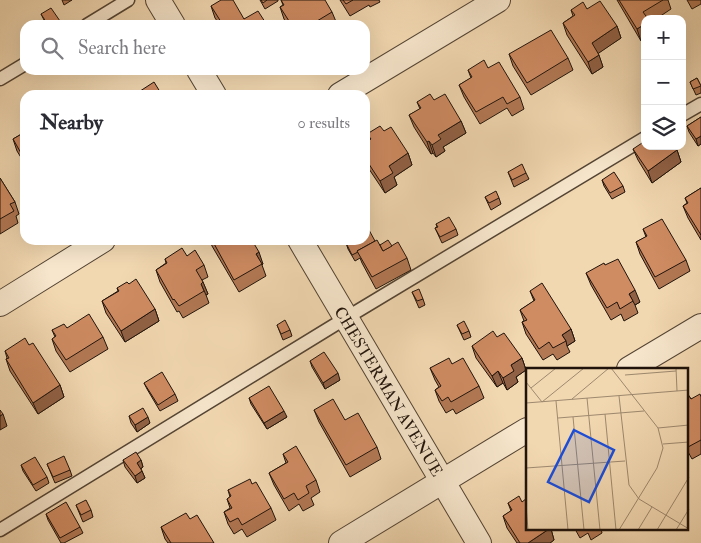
<!DOCTYPE html>
<html lang="en">
<head>
<meta charset="utf-8">
<style>
  :root { --surface:#fff; --page:#f2f2f3; --text:#2b2b33; --muted:#7c7c81; --line:#e1e1e2 }
  body { margin:0; font-family:"IM FELL Double Pica",serif; background:var(--page); color:var(--text) }
  .controls { position:absolute; right:15px; top:15px; display:grid; overflow:hidden; border-radius:10px; box-shadow:0 5px 20px #0002 }
  .controls button { width:45px; height:45px; display:grid; place-items:center; padding:0; border:0; border-bottom:1px solid var(--line); background:var(--surface); color:var(--text); font:25px sans-serif }
  .list { margin:0; padding:0; list-style:none }
  h2 { display:flex; justify-content:space-between; align-items:center; height:65px; margin:0; padding:0 20px; font-size:21px }
  h2 small { font-size:16px; font-weight:400; color:var(--muted) }
  .icon { flex:none; width:28px; height:28px; fill:none; stroke:currentColor; stroke-width:2; stroke-linecap:round; stroke-linejoin:round }
  .map { position:relative; flex:none; width:701px; height:543px; overflow:hidden }
  .search { position:absolute; background:var(--surface); box-shadow:0 5px 20px #0002; left:20px; top:20px; width:350px; height:55px; display:flex; align-items:center; gap:12px; box-sizing:border-box; padding:0 18px; border-radius:15px; color:var(--muted); font-size:19px }
  .panel { position:absolute; background:var(--surface); box-shadow:0 5px 20px #0002; left:20px; top:90px; width:350px; height:155px; border-radius:15px }
  .map>svg:first-child { display:block }
  .lines { fill:none; stroke-linecap:round; stroke-linejoin:round }
  .lane-casing { stroke:#544434; stroke-width:15 }
  .street-casing { stroke:#544434; stroke-width:26 }
  .lane { stroke:#f7e6cc; stroke-width:12 }
  .street { stroke:#f7e6cc; stroke-width:24 }
  .wall { fill:#b27854; stroke:#1f130b }
  .shaded-wall { fill:#916145; stroke:#1f130b }
  .building { fill:#cf8b62; stroke:#1f130b }
  .labels { text-anchor:middle; stroke-width:4; stroke-linejoin:round; paint-order:stroke }
  .street-label { font-size:16px; fill:#1f130b; stroke:#f7e6cc }
  .inset-road { fill:none; stroke:#9e896f; stroke-width:1 }
  .view { fill:#1d4ed8; fill-opacity:0.15; stroke:#1d4ed8; stroke-width:2.5 }
  .inset-edge { fill:none; stroke:#1f130b; stroke-width:2.5 }
</style>
</head>
<body>
<div class="map">
<svg width="701" height="543" viewBox="0 0 701 543">
  <rect width="100%" height="100%" fill="#f2d8b1"/>
  <filter id="stains"><feTurbulence type="fractalNoise" baseFrequency=".004" numOctaves="4"/><feColorMatrix values="0 0 0 0 .2 0 0 0 0 .09 0 0 0 0 .02 0 0 0 .5 -.17"/></filter>
  <radialGradient id="worn" r=".72"><stop offset=".6" stop-color="#630" stop-opacity="0"/><stop offset="1" stop-color="#630" stop-opacity=".3"/></radialGradient>
  <g class="lines">
    <!-- lane casing -->
    <g class="lane-casing">
      <g id="lane">
        <path d="M87,25L128,0"/>
        <path d="M0,79L25,64"/>
        <path d="M682,115L701,104"/>
        <path d="M0,530L346,318L645,138"/>
      </g>
    </g>
    <!-- street casing -->
    <g class="street-casing">
      <g id="street">
        <path d="M158,0L173,25"/>
        <path d="M199,70L214,95"/>
        <path d="M340,95L498,0"/>
        <path d="M300,240L479,543"/>
        <path d="M0,304L103,240"/>
        <path d="M629,369L701,326"/>
        <path d="M341,543L527,430"/>
      </g>
    </g>
    <!-- lane -->
    <use href="#lane" class="lane"/>
    <!-- street -->
    <use href="#street" class="street"/>
  </g>
  <!-- wall -->
  <g class="wall">
    <path d="M62,0H72L64,5Z"/>
    <path d="M260,0H278V1L265,9Z"/>
    <path d="M281,0L332,12L337,24L335,25H282L286,22L284,19L280,7L283,5Z"/>
    <path d="M340,0H379L380,2L370,7L369,5L350,16Z"/>
    <path d="M617,0H668L671,9L656,19H645V39L641,41Z"/>
    <path d="M687,0H701V4L692,9Z"/>
    <path d="M211,6L244,19L267,25H220L215,18Z"/>
    <path d="M587,9L617,26L621,38L598,53L603,67L592,74L567,35L563,23L573,16L571,10Z"/>
    <path d="M41,14L60,21L61,25H47L44,20Z"/>
    <path d="M509,54L568,58L573,70L531,95L513,66Z"/>
    <path d="M488,68L520,97L524,109L512,116L507,108L480,124L464,97L459,85L471,78L468,70Z"/>
    <path d="M697,78L701,86V93L696,95L690,82Z"/>
    <path d="M434,100L461,121L466,133L443,147L445,151L436,157L433,153L431,154L414,127L409,115L420,109L417,102Z"/>
    <path d="M701,117V144L698,146L689,132L687,126Z"/>
    <path d="M384,131L408,153L412,165L394,177L397,185L385,193L365,163V143L369,140L367,134Z"/>
    <path d="M25,132V164L17,151L13,139Z"/>
    <path d="M633,149H671L677,150L681,162L652,183L638,160Z"/>
    <path d="M508,172L526,173L529,179L514,187Z"/>
    <path d="M0,178L15,202L19,214L16,216L18,223L0,234Z"/>
    <path d="M602,180L623,186L625,192L612,199L604,186Z"/>
    <path d="M701,188V240L688,218L683,206L687,203L685,198Z"/>
    <path d="M485,197L499,198L501,204L491,210Z"/>
    <path d="M436,224L456,229L458,235L442,243L435,228L437,227Z"/>
    <path d="M643,229L686,260L690,271L659,289L640,254L636,242L646,237Z"/>
    <path d="M210,240H248L263,264L262,265L266,276L239,292L212,246Z"/>
    <path d="M375,241L380,245L392,246L407,258L411,270L376,289L362,263L360,258L355,261L348,249L346,243Z"/>
    <path d="M187,256L204,265L208,277L202,280L208,294L206,295L209,303L183,318L179,311L177,312L160,282L156,270L166,263L165,259Z"/>
    <path d="M586,273L640,302L635,305L638,313L624,321L621,314L611,320L591,285Z"/>
    <path d="M117,288L155,309L159,321L125,342L106,313L102,301L118,291Z"/>
    <path d="M530,291L571,329L575,341L567,346L570,352L557,360L553,354L543,360L526,334L522,322L524,321L520,310L534,301Z"/>
    <path d="M412,292L423,299L425,305L419,308Z"/>
    <path d="M277,325L290,330L292,336L283,340Z"/>
    <path d="M457,325L469,331L471,337L464,340Z"/>
    <path d="M67,328L103,337L108,349L70,372L56,351L52,339L55,337L52,330Z"/>
    <path d="M497,337L522,358L526,370L516,377L518,382L507,390L503,383L497,387L476,358L472,346Z"/>
    <path d="M29,345L60,385L64,397L38,414L10,371L6,359L7,358L5,351Z"/>
    <path d="M310,361L340,380L325,389L312,367Z"/>
    <path d="M452,364L479,386L484,398L456,414L453,409L446,413L439,401L435,390L439,387L435,380L430,368Z"/>
    <path d="M144,383L175,394L178,401L160,411L147,389Z"/>
    <path d="M687,393L691,399L701,397V454L692,459L687,450Z"/>
    <path d="M249,398L287,417L267,429L251,404Z"/>
    <path d="M314,410L345,420L377,447L381,459L350,477L319,422Z"/>
    <path d="M129,416L150,423L137,432L131,423Z"/>
    <path d="M283,454L316,480L320,492L311,498L314,505L303,511L299,504L289,511L274,485L269,473L286,463Z"/>
    <path d="M123,460H141L143,467L141,469L145,478L137,483L125,467Z"/>
    <path d="M47,464L70,470L72,476L55,483Z"/>
    <path d="M21,465L47,477L49,483L36,491L23,471Z"/>
    <path d="M252,484L271,508L276,520L247,537L242,529L234,534L228,524L224,512L230,508L227,499L230,497L228,490Z"/>
    <path d="M508,503L527,529H551L554,540L550,543H517L507,528L503,516L511,511Z"/>
    <path d="M76,505L91,510L93,517L83,522Z"/>
    <path d="M46,514L80,527L83,533L64,543H61L48,520Z"/>
    <path d="M190,519L214,543H168L165,539L161,527Z"/>
    <path d="M575,529H601L602,533L591,540L588,533L580,538Z"/>
  </g>
  <!-- shaded-wall -->
  <g class="shaded-wall">
    <path d="M60,21L61,25H54Z"/>
    <path d="M645,24V39L641,41L637,29Z"/>
    <path d="M617,26L621,38L596,55L592,43Z"/>
    <path d="M599,55L603,67L592,74L588,62Z"/>
    <path d="M251,70H258L253,74Z"/>
    <path d="M461,121L466,133L443,147L445,151L436,157L432,145L438,135Z"/>
    <path d="M701,136V144L698,146L696,139Z"/>
    <path d="M429,141L433,153L431,154L427,142Z"/>
    <path d="M677,150L681,162L652,183L648,171Z"/>
    <path d="M408,153L412,165L394,177L397,185L385,193L380,181L389,166Z"/>
    <path d="M259,252L263,264L262,265L256,254Z"/>
    <path d="M203,282L208,294L206,295L201,284Z"/>
    <path d="M635,290L640,302L635,305L629,294Z"/>
    <path d="M155,309L159,321L125,342L121,331Z"/>
    <path d="M571,329L575,341L567,346L566,341L562,335Z"/>
    <path d="M522,358L526,370L516,377L518,382L507,390L503,378L511,365Z"/>
    <path d="M498,371L503,383L497,387L492,376Z"/>
    <path d="M338,373L340,380L325,389L323,383Z"/>
    <path d="M60,385L64,397L38,414L33,403Z"/>
    <path d="M284,411L287,417L267,429L264,423Z"/>
    <path d="M3,414L7,426L0,430V416Z"/>
    <path d="M148,417L150,423L137,432L135,425Z"/>
    <path d="M141,460L143,467L140,469L137,463Z"/>
    <path d="M142,471L145,478L137,483L135,476Z"/>
    <path d="M549,529H551L554,540L550,543H528Z"/>
  </g>
  <!-- building -->
  <g class="building">
    <path d="M221,0H233L244,19L258,11L267,25H223L211,6Z"/>
    <path d="M261,0H267L263,3Z"/>
    <path d="M281,0H325L332,12L317,21L320,25H282L289,21L280,7L284,5Z"/>
    <path d="M343,0H353L346,4Z"/>
    <path d="M619,0H663L643,12L648,19H645V24L637,29Z"/>
    <path d="M600,1L617,26L592,43L599,55L588,62L563,23L575,15L571,10L583,2L587,9Z"/>
    <path d="M51,8L60,21L54,25H48L41,14Z"/>
    <path d="M551,30L568,58L527,83L509,54Z"/>
    <path d="M484,60L488,68L499,62L520,97L507,104L503,97L476,112L459,85L472,77L468,70Z"/>
    <path d="M697,78L701,86L693,89L690,82Z"/>
    <path d="M154,82L162,95H134Z"/>
    <path d="M430,94L434,100L445,94L461,121L438,135L441,139L432,145L429,141L427,142L409,115L421,108L417,102Z"/>
    <path d="M701,117V136L696,139L687,126Z"/>
    <path d="M380,126L384,131L391,127L408,153L389,166L393,173L380,181L365,158V143L371,139L367,134Z"/>
    <path d="M25,132V160L13,139Z"/>
    <path d="M645,141V146H669L671,149L674,146L677,150L648,171L633,149Z"/>
    <path d="M522,164L526,173L512,180L508,172Z"/>
    <path d="M614,172L623,186L610,193L602,180Z"/>
    <path d="M0,178L15,202L10,204L14,211L0,219Z"/>
    <path d="M701,188V235L683,206L688,203L685,198Z"/>
    <path d="M496,191L499,198L489,203L485,197Z"/>
    <path d="M449,217L456,229L440,237L435,228L438,227L436,224Z"/>
    <path d="M662,219L686,260L655,277L636,242L647,236L643,229Z"/>
    <path d="M369,230L375,241L357,251L358,252L352,255L346,243L351,240H365V232Z"/>
    <path d="M212,240H248L250,244L253,242L259,252L256,254L262,264L234,280Z"/>
    <path d="M377,240L383,251L398,242L407,258L372,277L357,251Z"/>
    <path d="M388,240L392,246L383,251L380,245Z"/>
    <path d="M182,248L187,256L195,250L204,265L196,270L203,282L201,284L204,291L179,306L174,299L173,300L156,270L167,263L165,259Z"/>
    <path d="M618,259L635,290L629,294L633,301L620,309L617,302L607,308L586,273L604,263L605,265Z"/>
    <path d="M136,279L155,309L121,331L102,301L119,291L117,288L127,282L129,284Z"/>
    <path d="M542,283L571,329L562,335L566,341L553,348L549,342L539,349L522,322L527,320L520,310L535,300L530,291Z"/>
    <path d="M419,289L423,299L417,301L412,292Z"/>
    <path d="M89,314L103,337L66,360L52,339L56,336L52,330L64,324L67,328Z"/>
    <path d="M285,320L290,330L281,334L277,325Z"/>
    <path d="M464,321L469,331L462,334L457,325Z"/>
    <path d="M493,331L497,337L504,333L522,358L511,365L514,371L503,378L498,371L492,376L472,346Z"/>
    <path d="M25,338L29,345L33,343L60,385L33,403L6,359L9,358L5,351Z"/>
    <path d="M324,352L338,373L323,383L310,361Z"/>
    <path d="M449,358L452,364L463,358L479,386L451,402L448,397L442,401L435,390L441,386L430,368Z"/>
    <path d="M162,372L175,394L158,405L144,383Z"/>
    <path d="M269,386L284,411L264,423L249,398Z"/>
    <path d="M687,393L691,399L700,394L701,397V440L688,447Z"/>
    <path d="M333,399L345,420L358,413L377,447L346,465L314,410Z"/>
    <path d="M143,408L148,417L135,425L129,416Z"/>
    <path d="M0,410L3,414L0,416Z"/>
    <path d="M296,446L316,480L306,486L309,493L298,500L294,493L284,499L269,473L288,462L283,454Z"/>
    <path d="M136,452L141,460L137,463L142,471L135,476L123,460Z"/>
    <path d="M64,456L70,470L53,477L47,464Z"/>
    <path d="M35,457L47,477L33,485L21,465Z"/>
    <path d="M250,479L252,484L256,482L271,508L242,525L238,518L230,522L224,512L232,508L227,499L231,496L228,490Z"/>
    <path d="M519,496L522,502L527,498V529H549L528,543H520L503,516L512,510L508,503Z"/>
    <path d="M86,500L91,510L81,515L76,505Z"/>
    <path d="M66,502L80,527L60,538L46,514Z"/>
    <path d="M186,513L190,519L197,515L214,543H171L161,527Z"/>
  </g>
  <g class="labels">
    <!-- street labels -->
    <g class="street-label">
      <text transform="translate(389 391) rotate(59)" y="6">CHESTERMAN AVENUE</text>
    </g>
  </g>
  <!-- overview -->
  <g transform="translate(526 368)">
    <rect width="162" height="162" fill="#f2d8b1"/>
    <path class="inset-road" d="M85,0L132,60L137,80L131,100L93,162M150,0L151,23M99,7L150,3M0,14L16,34L58,0M5,20L30,0M93,28L103,117L113,131L163,161M61,30L74,162M46,31L83,0M30,33L42,162M0,35L163,22M79,46L90,162M47,49L58,162M32,50L118,43M132,60L163,57M137,76L163,74M0,100L99,93M0,137L2,162M112,162L126,139M131,162L163,109M150,162L163,141"/>
    <path class="view" d="M48,62L88,82L63,134L22,114Z"/>
    <rect width="162" height="162" class="inset-edge"/>
  </g>
  <rect width="100%" height="100%" filter="url(#stains)"/>
  <rect width="100%" height="100%" fill="url(#worn)"/>
</svg>
<div class="controls">
<button>+</button>
<button>−</button>
<button><svg class="icon" aria-label="layers" viewBox="0 0 24 24"><path d="M12 4l9 5-9 5-9-5zM3 14l9 5 9-5"/></svg></button>
</div>
<div class="search"><svg class="icon" aria-label="search" viewBox="0 0 24 24"><circle cx="10" cy="10" r="6"/><path d="M15 15l6 6"/></svg>Search here</div>
<section class="panel">
<h2>Nearby<small>0 results</small></h2>
<ul class="list">
</ul>
</section>
</div>
</body>
</html>
